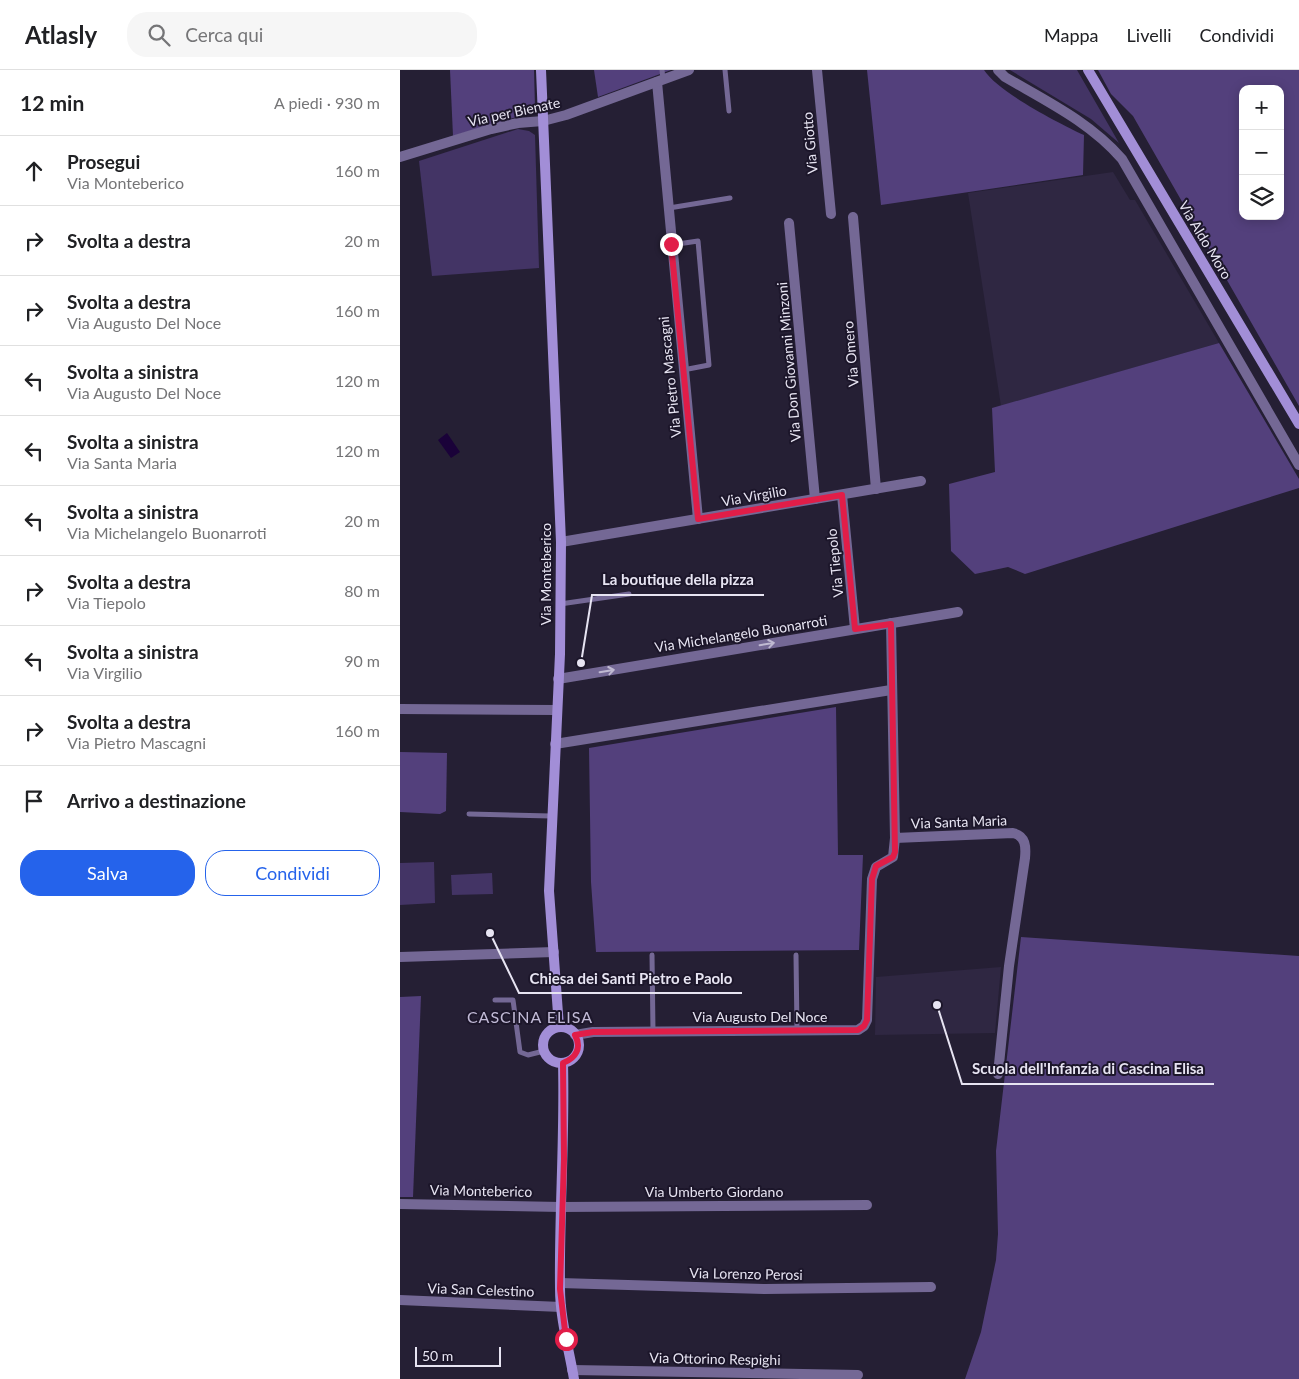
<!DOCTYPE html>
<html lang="it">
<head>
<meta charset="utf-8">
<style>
  :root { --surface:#fff; --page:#f6f6f6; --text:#202124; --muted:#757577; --line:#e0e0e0; --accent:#2563eb }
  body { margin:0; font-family:Lato,sans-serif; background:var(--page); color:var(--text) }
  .controls { position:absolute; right:15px; top:15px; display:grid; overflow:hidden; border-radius:10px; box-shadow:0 2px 12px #0003 }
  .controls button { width:45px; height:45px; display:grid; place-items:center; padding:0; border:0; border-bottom:1px solid var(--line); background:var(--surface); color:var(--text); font:25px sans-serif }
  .scale { position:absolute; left:15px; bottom:12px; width:86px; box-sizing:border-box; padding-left:5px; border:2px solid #e7e4f2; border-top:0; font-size:14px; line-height:18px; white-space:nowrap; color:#e7e4f2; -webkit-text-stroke:4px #1c162a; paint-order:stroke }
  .stop { position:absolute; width:15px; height:15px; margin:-11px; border:4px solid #e11d48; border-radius:50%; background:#fff }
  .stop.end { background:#e11d48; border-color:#fff; box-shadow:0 1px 5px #0008 }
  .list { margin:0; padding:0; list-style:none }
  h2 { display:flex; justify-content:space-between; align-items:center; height:65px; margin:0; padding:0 20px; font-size:21px }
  h2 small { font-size:16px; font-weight:400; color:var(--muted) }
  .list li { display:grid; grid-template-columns:32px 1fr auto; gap:15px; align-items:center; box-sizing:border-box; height:70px; padding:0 20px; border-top:1px solid var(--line) }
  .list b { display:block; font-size:19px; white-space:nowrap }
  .list p { margin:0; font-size:16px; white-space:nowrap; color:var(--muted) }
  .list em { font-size:16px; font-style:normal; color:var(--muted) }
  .actions { display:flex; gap:10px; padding:15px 20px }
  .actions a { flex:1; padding:11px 0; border:1px solid var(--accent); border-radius:20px; text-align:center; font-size:18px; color:var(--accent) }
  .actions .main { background:var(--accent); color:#fff }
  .icon { flex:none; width:28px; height:28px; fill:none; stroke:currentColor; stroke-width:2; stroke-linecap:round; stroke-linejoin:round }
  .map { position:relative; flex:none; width:899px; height:1309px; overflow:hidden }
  header { display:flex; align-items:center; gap:30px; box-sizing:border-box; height:70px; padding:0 25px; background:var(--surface); border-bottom:1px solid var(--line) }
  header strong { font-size:24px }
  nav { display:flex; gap:28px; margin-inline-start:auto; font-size:18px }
  .search { width:350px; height:45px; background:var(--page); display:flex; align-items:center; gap:12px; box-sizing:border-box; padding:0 18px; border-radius:20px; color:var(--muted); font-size:19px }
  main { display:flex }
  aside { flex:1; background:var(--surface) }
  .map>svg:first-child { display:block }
  .built { fill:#2f2742 }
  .green { fill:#433465 }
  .forest { fill:#53407c; fill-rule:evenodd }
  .water { fill:#1a0239 }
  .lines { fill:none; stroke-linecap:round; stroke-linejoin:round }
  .lane { stroke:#746895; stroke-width:5 }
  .street { stroke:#746895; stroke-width:10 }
  .secondary { stroke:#a28ed7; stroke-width:10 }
  .oneway { stroke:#bfb9d1 }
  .route { stroke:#e11d48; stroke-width:6 }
  .labels { text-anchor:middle; stroke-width:4; stroke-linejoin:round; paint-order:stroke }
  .street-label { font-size:14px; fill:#e7e4f2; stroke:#1c162a }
  .quarter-label { font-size:16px; letter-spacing:1px; fill:#c1bad6; stroke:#1c162a }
  .leader { fill:none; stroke:#e7e4f2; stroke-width:2 }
  .callout-dot { fill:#e7e4f2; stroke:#1c162a; stroke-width:2 }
  .callout-label { font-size:15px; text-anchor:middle; font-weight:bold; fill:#e7e4f2; stroke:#1c162a; stroke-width:4; stroke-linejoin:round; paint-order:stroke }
</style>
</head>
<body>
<header>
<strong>Atlasly</strong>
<div class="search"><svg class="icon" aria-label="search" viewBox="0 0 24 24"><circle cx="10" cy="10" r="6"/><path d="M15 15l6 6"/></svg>Cerca qui</div>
<nav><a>Mappa</a><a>Livelli</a><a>Condividi</a></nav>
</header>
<main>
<aside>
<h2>12 min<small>A piedi · 930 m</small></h2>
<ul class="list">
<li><svg class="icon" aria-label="ahead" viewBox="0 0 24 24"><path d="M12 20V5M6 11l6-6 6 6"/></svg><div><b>Prosegui</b><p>Via Monteberico</p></div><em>160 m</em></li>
<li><svg class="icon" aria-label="right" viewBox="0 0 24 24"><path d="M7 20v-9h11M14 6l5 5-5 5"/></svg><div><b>Svolta a destra</b></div><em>20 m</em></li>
<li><svg class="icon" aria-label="right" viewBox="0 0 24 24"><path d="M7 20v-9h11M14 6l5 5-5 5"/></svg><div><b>Svolta a destra</b><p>Via Augusto Del Noce</p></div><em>160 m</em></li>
<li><svg class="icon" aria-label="left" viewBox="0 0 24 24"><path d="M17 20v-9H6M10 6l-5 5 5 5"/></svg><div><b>Svolta a sinistra</b><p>Via Augusto Del Noce</p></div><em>120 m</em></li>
<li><svg class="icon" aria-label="left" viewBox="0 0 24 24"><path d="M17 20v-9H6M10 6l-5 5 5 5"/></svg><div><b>Svolta a sinistra</b><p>Via Santa Maria</p></div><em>120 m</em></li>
<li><svg class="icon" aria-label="left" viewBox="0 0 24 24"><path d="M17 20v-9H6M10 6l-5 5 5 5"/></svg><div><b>Svolta a sinistra</b><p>Via Michelangelo Buonarroti</p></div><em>20 m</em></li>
<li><svg class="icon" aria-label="right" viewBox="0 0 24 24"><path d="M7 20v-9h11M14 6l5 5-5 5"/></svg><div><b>Svolta a destra</b><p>Via Tiepolo</p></div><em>80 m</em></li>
<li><svg class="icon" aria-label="left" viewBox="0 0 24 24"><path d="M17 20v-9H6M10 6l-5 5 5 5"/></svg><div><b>Svolta a sinistra</b><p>Via Virgilio</p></div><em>90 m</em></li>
<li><svg class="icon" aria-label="right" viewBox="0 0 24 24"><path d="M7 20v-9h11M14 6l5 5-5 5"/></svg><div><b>Svolta a destra</b><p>Via Pietro Mascagni</p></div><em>160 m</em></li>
<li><svg class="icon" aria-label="arrive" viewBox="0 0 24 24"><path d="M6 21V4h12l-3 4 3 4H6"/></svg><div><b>Arrivo a destinazione</b></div></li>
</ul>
<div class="actions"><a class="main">Salva</a><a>Condividi</a></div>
</aside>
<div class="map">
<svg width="899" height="1309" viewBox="0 0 899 1309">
  <rect width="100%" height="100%" fill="#251f34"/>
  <!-- built -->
  <g class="built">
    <path d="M713,102L730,130H735L819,273L601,336L568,123Z"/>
    <path d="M601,897L595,963L475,965L476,907Z"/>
  </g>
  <!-- green -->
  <g class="green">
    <path d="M610,0H677L719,73L691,49Z"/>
    <path d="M118,59L129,61L135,65L139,198L32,206L19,91Z"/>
    <path d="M34,792L35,833L0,835V793Z"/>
    <path d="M92,803L93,824L52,825L51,805Z"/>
  </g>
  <!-- forest -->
  <g class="forest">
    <path d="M50,0H134L135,38L130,43L53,66Z"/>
    <path d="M194,0H271L198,27Z"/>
    <path d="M467,0H584C598,22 660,54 684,65L683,105L481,135Z"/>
    <path d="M698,0H899V336L733,46L711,24ZM843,19H880V146H843Z"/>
    <path d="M819,273L899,409V418L625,504L608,497L575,504L551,481L549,414L595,402L592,338Z"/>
    <path d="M436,637L438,785H463L459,880L196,882L191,812L189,678Z"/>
    <path d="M0,682L47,683L46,741L40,744L0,742Z"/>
    <path d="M621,867L899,886V1309H565L581,1262L596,1190L598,1164L596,1081Z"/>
    <path d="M21,926L13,1127H0V927Z"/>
  </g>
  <!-- water -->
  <path class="water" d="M47,363L60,382L51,388L38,370Z"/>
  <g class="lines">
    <!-- lane -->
    <g class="lane">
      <path d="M262,0L263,10"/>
      <path d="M325,0L329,41"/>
      <path d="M269,138L330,128"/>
      <path d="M271,175L298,171L309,295L283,300"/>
      <path d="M160,534L229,524"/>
      <path d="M69,744L151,746"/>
      <path d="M252,885L253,961"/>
      <path d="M396,885L397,961"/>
      <path d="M95,930H113L120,982L128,985L144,981"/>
    </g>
    <!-- street -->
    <g class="street">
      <path d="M417,0L431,144"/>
      <path d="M598,0L605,7C646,31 690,52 722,89L899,395"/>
      <path d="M257,12L298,449"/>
      <path d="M0,87L91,59L118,53L143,51L166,45L289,0"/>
      <path d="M453,147L476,419"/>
      <path d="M389,153L415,429"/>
      <path d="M442,425L455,559"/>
      <path d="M161,472L521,411"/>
      <path d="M491,553L495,768L613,763C626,766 626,777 625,788L609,896L598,1004"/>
      <path d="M158,609L558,542"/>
      <path d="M0,639L157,640"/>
      <path d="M155,674L491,620"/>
      <path d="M0,887L154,882"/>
      <path d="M175,965L193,962L458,960L464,956L467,950L472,809L476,797L493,787L495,768"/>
      <path d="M0,1134L161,1137L467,1135"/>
      <path d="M160,1213L365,1219L531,1217"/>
      <path d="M0,1230L161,1237"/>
      <path d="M172,1300L458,1305"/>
    </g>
    <!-- secondary -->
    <g class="secondary">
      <path d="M141,0L161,472L160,584L149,821L159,957"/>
      <path d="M688,0L899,354"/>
      <circle cx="161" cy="975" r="18"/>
      <path d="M163,993C165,1068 159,1143 160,1218C160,1249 169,1279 174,1309"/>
    </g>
  </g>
  <!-- one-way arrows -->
  <defs><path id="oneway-shaft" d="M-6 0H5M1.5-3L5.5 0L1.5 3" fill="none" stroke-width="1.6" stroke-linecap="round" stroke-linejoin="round" transform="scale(1.25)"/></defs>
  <g class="oneway">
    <use href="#oneway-shaft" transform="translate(367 574) rotate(-9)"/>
    <use href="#oneway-shaft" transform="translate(207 601) rotate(-9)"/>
  </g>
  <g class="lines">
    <!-- route -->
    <path class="route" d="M166,1269L160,1219L164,1089L163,993C176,988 182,978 175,965L193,962L458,960L464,956L467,950L472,809L476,796L493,787L495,782L491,554L455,559L442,425L298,449L271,174"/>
  </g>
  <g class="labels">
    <!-- street labels -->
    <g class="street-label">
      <text transform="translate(114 42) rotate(-12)" y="5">Via per Bienate</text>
      <text transform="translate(410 73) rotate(-95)" y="5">Via Giotto</text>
      <text transform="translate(805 170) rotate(59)" y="5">Via Aldo Moro</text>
      <text transform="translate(451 284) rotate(-95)" y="5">Via Omero</text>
      <text transform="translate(389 292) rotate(-95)" y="5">Via Don Giovanni Minzoni</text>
      <text transform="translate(270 307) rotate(-96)" y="5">Via Pietro Mascagni</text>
      <text transform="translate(354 426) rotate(-10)" y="5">Via Virgilio</text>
      <text transform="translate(435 493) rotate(-96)" y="5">Via Tiepolo</text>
      <text transform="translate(146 504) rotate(-90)" y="5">Via Monteberico</text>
      <text transform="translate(341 564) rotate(-9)" y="5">Via Michelangelo Buonarroti</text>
      <text transform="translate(559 752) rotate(-2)" y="5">Via Santa Maria</text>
      <text x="360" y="952">Via Augusto Del Noce</text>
      <text transform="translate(81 1121) rotate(1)" y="5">Via Monteberico</text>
      <text x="314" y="1127">Via Umberto Giordano</text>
      <text transform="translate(346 1204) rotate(1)" y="5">Via Lorenzo Perosi</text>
      <text transform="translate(81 1220) rotate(2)" y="5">Via San Celestino</text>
      <text transform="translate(315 1289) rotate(1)" y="5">Via Ottorino Respighi</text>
    </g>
    <!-- quarter labels -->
    <g class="quarter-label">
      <text x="130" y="953">CASCINA ELISA</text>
    </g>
  </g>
  <!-- callouts -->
  <path class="leader" d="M181 593L192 525H364M90 863L119 923H342M537 935L562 1014H814"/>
  <g class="callout-dot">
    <circle cx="181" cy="593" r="5"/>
    <circle cx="90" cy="863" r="5"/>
    <circle cx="537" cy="935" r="5"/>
  </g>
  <g class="callout-label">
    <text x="278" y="515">La boutique della pizza</text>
    <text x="231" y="914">Chiesa dei Santi Pietro e Paolo</text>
    <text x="688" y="1004">Scuola dell'Infanzia di Cascina Elisa</text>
  </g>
</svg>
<div class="controls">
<button>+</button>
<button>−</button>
<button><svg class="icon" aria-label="layers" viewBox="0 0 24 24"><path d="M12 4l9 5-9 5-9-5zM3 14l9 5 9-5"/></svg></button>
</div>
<div class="scale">50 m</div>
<div class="stop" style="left:166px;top:1269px"></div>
<div class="stop end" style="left:271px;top:174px"></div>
</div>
</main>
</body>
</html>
